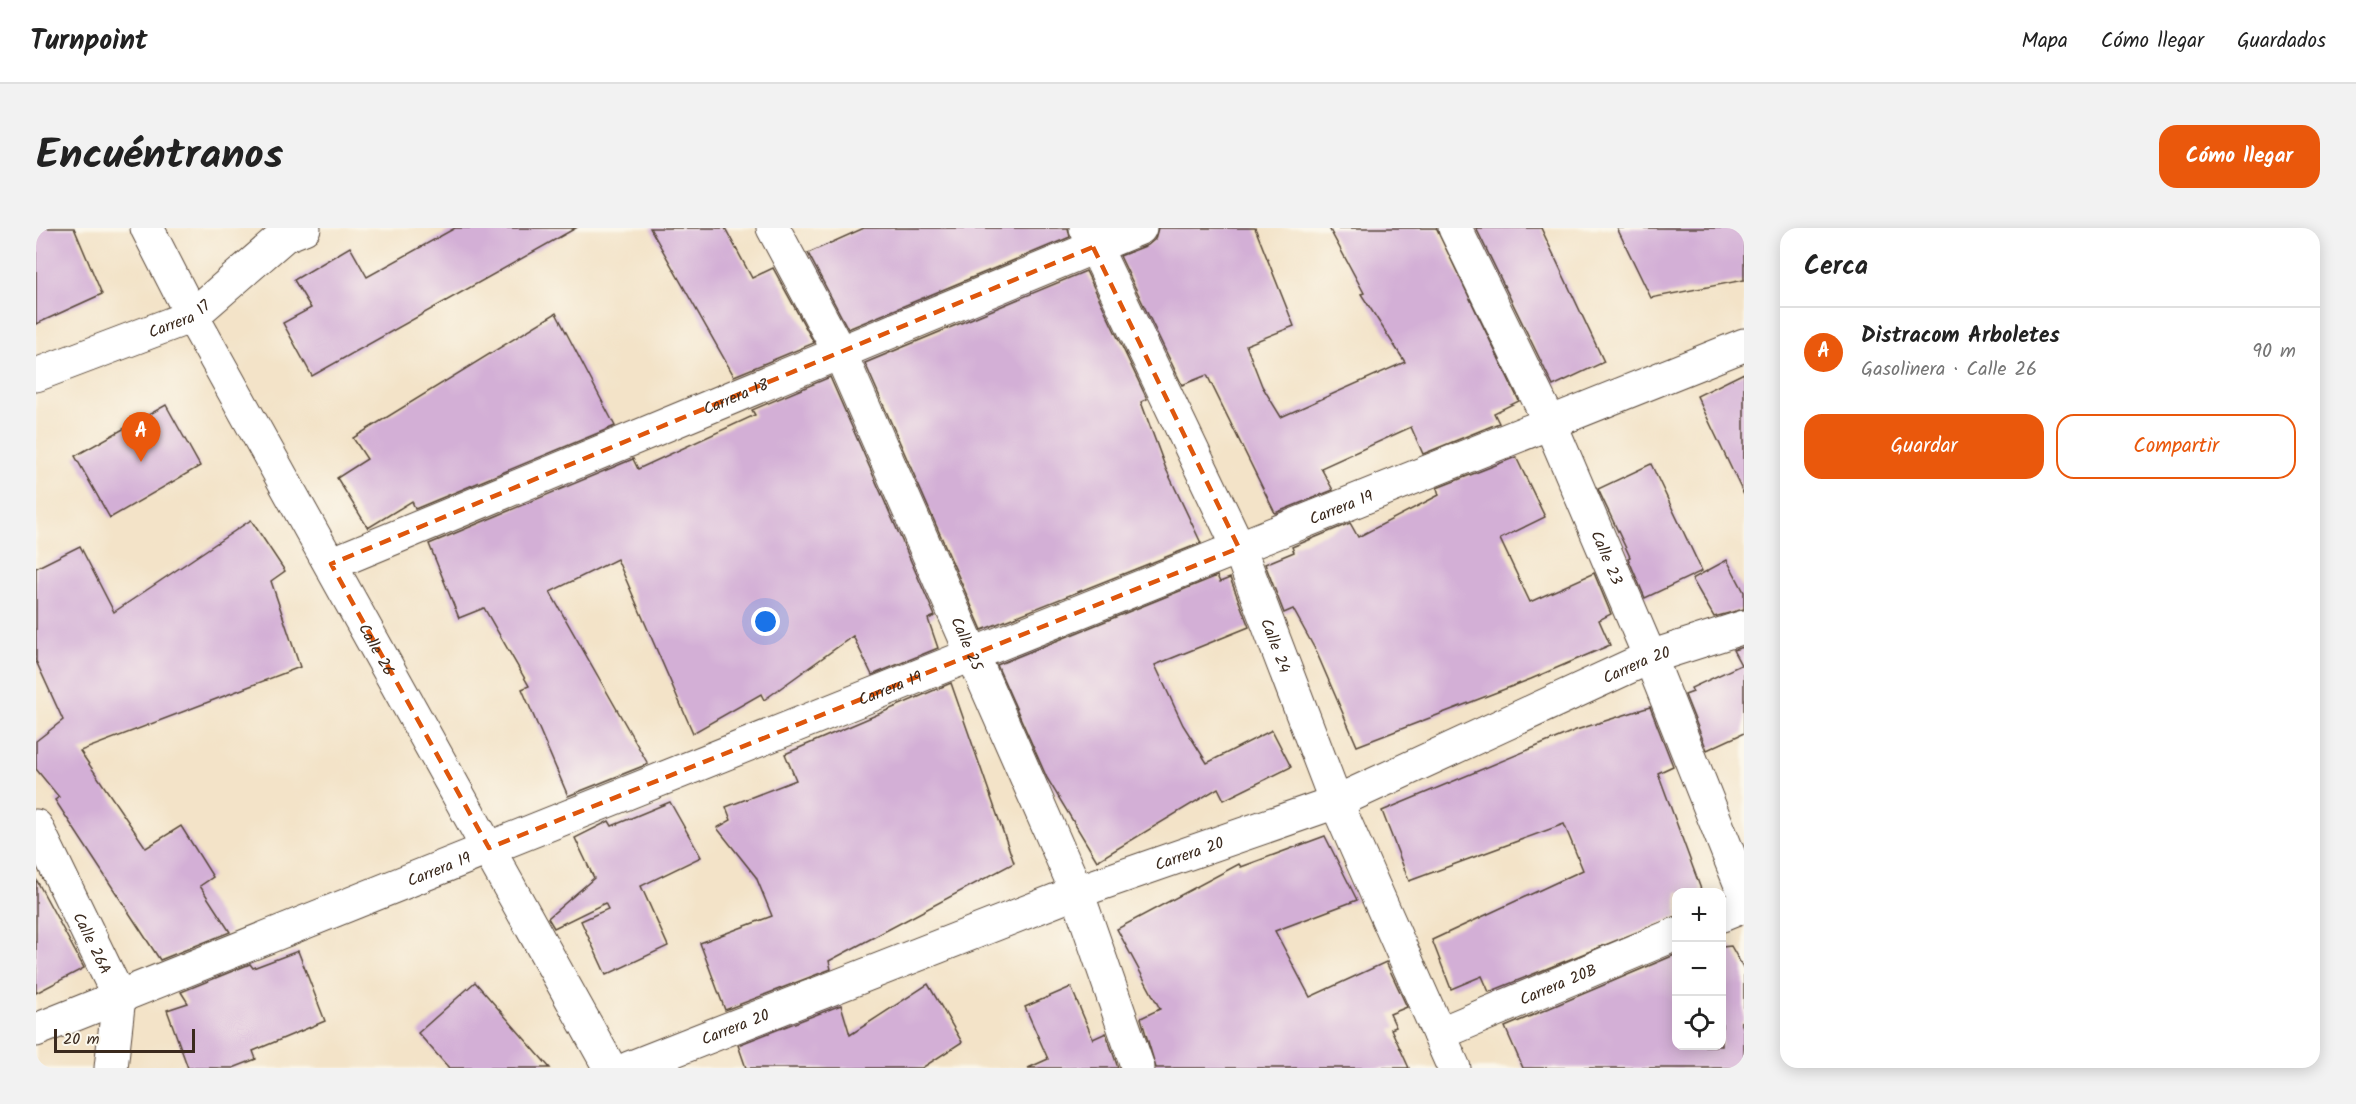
<!DOCTYPE html>
<html lang="es">
<head>
<meta charset="utf-8">
<style>
  :root { --surface:#fff; --page:#f2f2f2; --text:#222; --muted:#767676; --line:#e0e0e0; --accent:#ea580c }
  body { margin:0; font-family:Kalam,sans-serif; background:var(--page); color:var(--text) }
  .controls { position:absolute; right:18px; bottom:18px; display:grid; overflow:hidden; border-radius:12px; box-shadow:0 3px 15px #0003 }
  .controls button { width:54px; height:54px; display:grid; place-items:center; padding:0; border:0; border-bottom:2px solid var(--line); background:var(--surface); color:var(--text); font:30px sans-serif }
  .scale { position:absolute; left:18px; bottom:15px; width:141px; box-sizing:border-box; padding-left:6px; border:3px solid #3b2a1e; border-top:0; font-size:16px; line-height:21px; white-space:nowrap; color:#3b2a1e; -webkit-text-stroke:4px #fbf7ec; paint-order:stroke }
  .you { position:absolute; left:730px; top:394px; width:21px; height:21px; margin:-15px; border:4px solid #fff; border-radius:50%; background:#1a73e8; box-shadow:0 0 0 9px #1a73e833 }
  .badge { display:grid; place-items:center; width:39px; height:39px; border-radius:50%; background:var(--accent); color:#fff; font-size:20px; font-weight:700 }
  .pin { position:absolute; translate:-50% -50px; filter:drop-shadow(0 2px 3px #0008) }
  .pin::after { content:''; position:absolute; top:32px; width:21px; height:18px; background:inherit; clip-path:polygon(0 0,100% 0,50% 100%) }
  .list { margin:0; padding:0; list-style:none }
  h2 { display:flex; justify-content:space-between; align-items:center; height:78px; margin:0; padding:0 24px; font-size:26px }
  h2 small { font-size:20px; font-weight:400; color:var(--muted) }
  .list li { display:grid; grid-template-columns:39px 1fr auto; gap:18px; align-items:center; box-sizing:border-box; height:90px; padding:0 24px; border-top:2px solid var(--line) }
  .list b { display:block; font-size:22px; white-space:nowrap }
  .list p { margin:0; font-size:20px; white-space:nowrap; color:var(--muted) }
  .list em { font-size:20px; font-style:normal; color:var(--muted) }
  .actions { display:flex; gap:12px; padding:18px 24px }
  .actions a { flex:1; padding:14px 0; border:2px solid var(--accent); border-radius:18px; text-align:center; font-size:21px; color:var(--accent) }
  .actions .main { background:var(--accent); color:#fff }
  .icon { flex:none; width:33px; height:33px; fill:none; stroke:currentColor; stroke-width:2; stroke-linecap:round; stroke-linejoin:round }
  .map { position:relative; flex:none; width:1708px; height:840px; overflow:hidden; border-radius:18px }
  header { display:flex; align-items:center; gap:36px; box-sizing:border-box; height:84px; padding:0 30px; background:var(--surface); border-bottom:2px solid var(--line) }
  header strong { font-size:28px }
  nav { display:flex; gap:33px; margin-inline-start:auto; font-size:21px }
  .intro { display:flex; align-items:center; justify-content:space-between; box-sizing:border-box; height:144px; padding:0 36px }
  h1 { margin:0; font-size:42px }
  .button { padding:15px 27px; border-radius:18px; background:var(--accent); color:#fff; font-size:21px; font-weight:700 }
  main { display:flex; gap:36px; padding:0 36px }
  aside { flex:1; background:var(--surface); border-radius:18px; box-shadow:0 3px 15px #0003 }
  .map>svg:first-child { display:block }
  .building { fill:#d3afd6 }
  .lines { fill:none; stroke-linecap:round; stroke-linejoin:round }
  .street-casing { stroke:#574638; stroke-width:35 }
  .secondary-casing { stroke:#574638; stroke-width:35 }
  .street { stroke:#fff; stroke-width:33 }
  .secondary { stroke:#fff; stroke-width:33 }
  .marked { fill:none; stroke:#df570d; stroke-width:4.5; stroke-dasharray:12 8; stroke-linejoin:round }
  .labels { text-anchor:middle; stroke-width:4.5; stroke-linejoin:round; paint-order:stroke }
  .street-label { font-size:16px; fill:#3b2a1e; stroke:#fbf7ec }
</style>
</head>
<body>
<header>
<strong>Turnpoint</strong>
<nav><a>Mapa</a><a>Cómo llegar</a><a>Guardados</a></nav>
</header>
<div class="intro"><h1>Encuéntranos</h1><a class="button">Cómo llegar</a></div>
<main>
<div class="map">
<svg width="1708" height="840" viewBox="0 0 1708 840">
  <rect width="100%" height="100%" fill="#fbf7ec"/>
  <filter id="ink" filterUnits="userSpaceOnUse"><feTurbulence type="fractalNoise" baseFrequency=".0167" numOctaves="2"/><feDisplacementMap in="SourceGraphic" scale="12" xChannelSelector="R" yChannelSelector="G"/><feConvolveMatrix kernelMatrix="1 2 1 2 8 2 1 2 1" color-interpolation-filters="sRGB"/></filter>
  <filter id="wash" filterUnits="userSpaceOnUse"><feTurbulence type="fractalNoise" baseFrequency=".008" numOctaves="4" result="noise"/><feDisplacementMap in="SourceGraphic" scale="24" xChannelSelector="R" yChannelSelector="G"/><feGaussianBlur stdDeviation="1.35" result="paint"/><feColorMatrix in="noise" values="0 0 0 0 0 0 0 0 0 0 0 0 0 0 0 0 0 1.4 0 .05"/><feComposite in="paint" operator="in"/></filter>
  <g filter="url(#wash)">
    <rect width="100%" height="100%" fill="#f3e3c8"/>
    <g id="blocks">
      <!-- building -->
      <g class="building">
        <path d="M0,0H38L66,66L0,96Z"/>
        <path d="M419,0H540L276,148L247,95L275,80L258,52L314,19L331,49Z"/>
        <path d="M614,0H689L716,50L737,40L778,115L698,148Z"/>
        <path d="M828,0H1032L1034,9L812,101L772,25Z"/>
        <path d="M1122,0H1219L1258,98L1210,117L1226,158L1245,189L1369,134L1325,66L1328,65L1293,0H1400L1483,173L1458,185L1463,195L1387,226L1375,199L1285,240L1297,262L1239,285L1171,147L1146,157L1084,28L1112,17L1119,11Z"/>
        <path d="M1440,0H1505L1568,134L1517,158Z"/>
        <path d="M1581,0H1708V52L1615,70Z"/>
        <path d="M1050,43L1111,171L1105,174L1130,241L1165,315L946,402L829,135Z"/>
        <path d="M520,85L579,198L379,281L376,273L332,300L301,250L331,231L317,210Z"/>
        <path d="M1708,145V267L1661,168Z"/>
        <path d="M794,149L899,388L892,391L902,420L836,447L817,408L728,472L725,466L657,505L581,331L514,364L612,536L532,568L486,461L493,458L448,380L423,390L393,316L597,231L602,241L719,187L716,182Z"/>
        <path d="M130,177L164,238L74,290L39,228Z"/>
        <path d="M1480,229L1509,289L1464,311L1494,374L1558,345L1575,386L1563,392L1574,417L1495,451L1321,518L1280,423L1257,381L1248,385L1229,336L1258,324L1256,319L1314,295L1322,309L1403,267L1401,260Z"/>
        <path d="M1615,236L1666,343L1609,370L1592,330L1594,329L1562,261Z"/>
        <path d="M215,292L249,343L235,353L264,439L44,523L110,620L145,598L177,649L164,658L194,704L124,732L19,572L23,569L0,541V513L27,492L0,433V340L44,318L78,384Z"/>
        <path d="M1691,332L1708,364V381L1678,389L1656,351Z"/>
        <path d="M1181,348L1184,354L1194,350L1213,399L1119,437L1147,497L1171,535L1236,502L1255,539L1188,572L1182,560L1061,633L1011,550L961,437Z"/>
        <path d="M1708,419V505L1671,522L1649,467L1657,464L1655,460L1705,437L1697,422Z"/>
        <path d="M915,455L978,635L793,733L795,741L689,782L664,715L736,688L720,649L681,600L695,592L690,579L760,552L749,526Z"/>
        <path d="M1614,479L1637,538L1622,545L1666,664H1641V688L1453,764L1446,748L1415,761L1396,712L1547,642L1528,596L1373,653L1346,583L1540,502Z"/>
        <path d="M634,574L665,629L605,658L632,718L570,747L545,693L572,681L569,675L518,700L512,690L558,650L539,610L573,593L576,598Z"/>
        <path d="M1289,608L1321,672L1239,703L1274,769L1350,734L1371,779L1354,786L1360,799L1355,801L1373,840H1120L1105,790L1124,781L1081,701L1203,636L1205,639Z"/>
        <path d="M0,651L48,740L0,765Z"/>
        <path d="M1695,718L1708,741V793L1705,794L1708,802V840H1487L1469,799L1641,726V818H1686V719Z"/>
        <path d="M262,723L289,793L217,823L220,831L197,840H152L131,782L152,775L145,764L214,736L217,740Z"/>
        <path d="M439,754L514,840H413L382,805Z"/>
        <path d="M892,756L926,814L886,840H710L702,817L805,777L814,807Z"/>
        <path d="M1035,759L1057,811L1070,805L1082,840H992L1012,831L989,779Z"/>
      </g>
    </g>
  </g>
  <g filter="url(#ink)">
    <use href="#blocks" fill-opacity="0" stroke="#574638" stroke-width="1.5"/>
    <g class="lines">
      <!-- street casing -->
      <g class="street-casing">
        <g id="street">
          <path id="s1" d="M737,0L804,125L1041,664L1102,840"/>
          <path id="s2" d="M1050,0L1203,320L1300,574L1418,840"/>
          <path id="s3" d="M1419,0L1514,195L1614,429L1708,665"/>
          <path id="s4" d="M0,147L156,88L248,8L268,0"/>
          <path id="s5" d="M295,336L1104,0"/>
          <path id="s6" d="M0,598L83,769L75,840"/>
          <path d="M1686,687L1708,678"/>
          <path id="s7" d="M0,802L1708,117"/>
          <path id="s8" d="M1403,806L1640,706"/>
          <path id="s9" d="M593,840L1041,664L1300,574L1614,429L1708,399"/>
        </g>
      </g>
      <!-- secondary casing -->
      <g class="secondary-casing">
        <g id="secondary">
          <path id="s10" d="M111,0L156,88L574,840"/>
        </g>
      </g>
      <!-- street -->
      <use href="#street" class="street"/>
      <!-- secondary -->
      <use href="#secondary" class="secondary"/>
    </g>
  </g>
  <!-- marked area -->
  <path class="marked" d="M1057,19L1203,320L453,620L295,336Z"/>
  <g class="labels">
    <!-- street labels -->
    <g class="street-label">
      <text dy="6" stroke="none"><textPath href="#s4" startOffset="154">Carrera 17</textPath></text>
      <text dy="6" stroke="none"><textPath href="#s5" startOffset="438">Carrera 18</textPath></text>
      <text dy="6" stroke="none"><textPath href="#s7" startOffset="1406">Carrera 19</textPath></text>
      <text dy="6" stroke="none"><textPath href="#s3" startOffset="363">Calle 23</textPath></text>
      <text dy="6" stroke="none"><textPath href="#s1" startOffset="459">Calle 25</textPath></text>
      <text dy="6" stroke="none"><textPath href="#s2" startOffset="459">Calle 24</textPath></text>
      <text dy="6" stroke="none"><textPath href="#s10" startOffset="480">Calle 26</textPath></text>
      <text dy="6" stroke="none"><textPath href="#s9" startOffset="1086">Carrera 20</textPath></text>
      <text dy="6" stroke="none"><textPath href="#s7" startOffset="920">Carrera 19</textPath></text>
      <text dy="6" stroke="none"><textPath href="#s9" startOffset="600">Carrera 20</textPath></text>
      <text dy="6" stroke="none"><textPath href="#s7" startOffset="434">Carrera 19</textPath></text>
      <text dy="6" stroke="none"><textPath href="#s6" startOffset="130">Calle 26A</textPath></text>
      <text dy="6" stroke="none"><textPath href="#s8" startOffset="129">Carrera 20B</textPath></text>
      <text dy="6" stroke="none"><textPath href="#s9" startOffset="114">Carrera 20</textPath></text>
    </g>
  </g>
</svg>
<div class="controls">
<button>+</button>
<button>−</button>
<button><svg class="icon" aria-label="locate" viewBox="0 0 24 24"><circle cx="12" cy="12" r="6"/><path d="M12 2v4M12 18v4M2 12h4M18 12h4"/></svg></button>
</div>
<div class="scale">20 m</div>
<div class="you"></div>
<div class="pin badge" style="left:105px;top:234px">A</div>
</div>
<aside>
<h2>Cerca<small></small></h2>
<ul class="list">
<li><span class="badge">A</span><div><b>Distracom Arboletes</b><p>Gasolinera · Calle 26</p></div><em>90 m</em></li>
</ul>
<div class="actions"><a class="main">Guardar</a><a>Compartir</a></div>
</aside>
</main>
</body>
</html>
